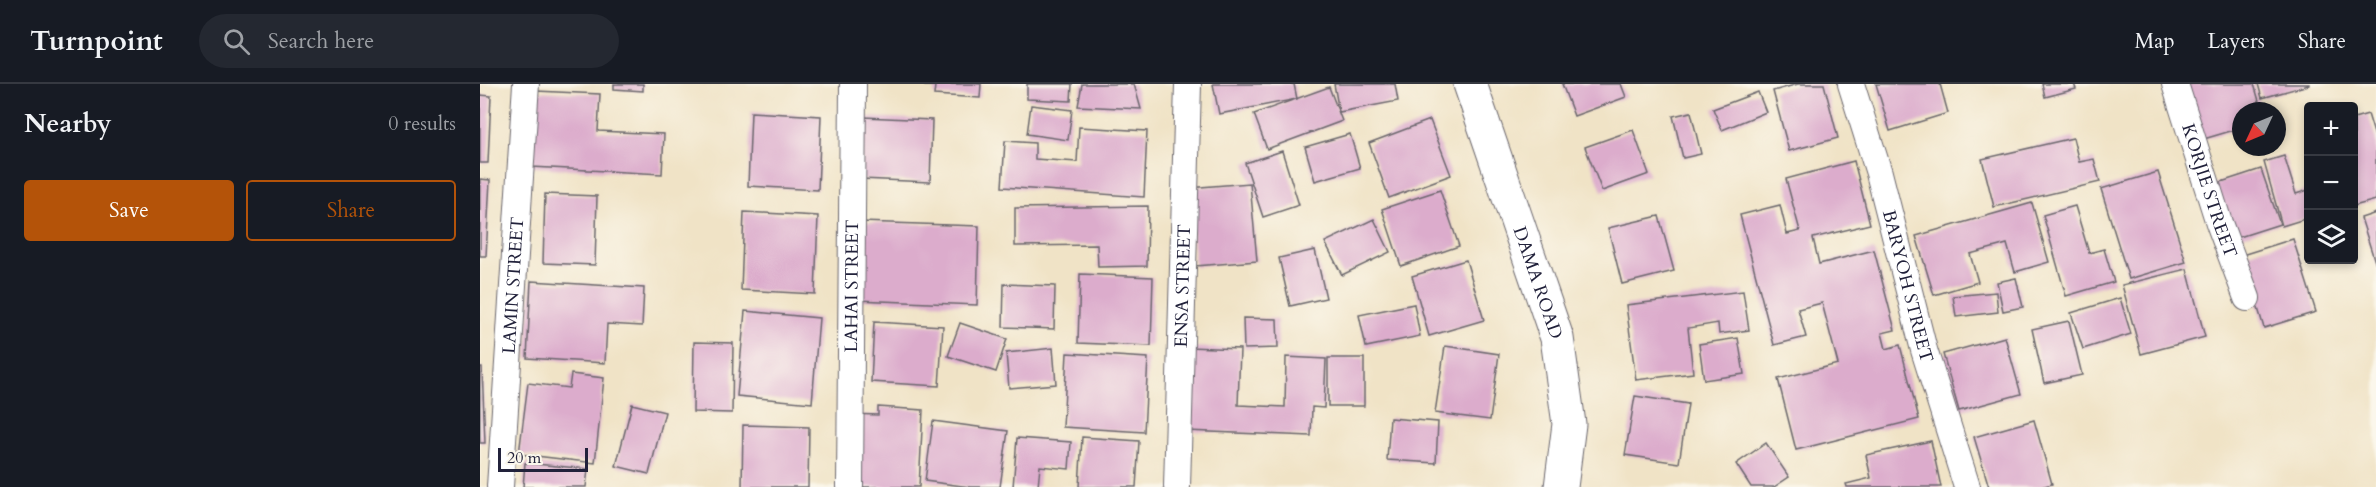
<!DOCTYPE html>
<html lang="en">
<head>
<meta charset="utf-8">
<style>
  :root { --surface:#171b24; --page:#242831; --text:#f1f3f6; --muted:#9ea1a6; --line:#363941; --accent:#b45309 }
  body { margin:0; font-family:Cardo,serif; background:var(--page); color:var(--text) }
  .controls { position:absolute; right:18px; top:18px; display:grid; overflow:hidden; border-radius:6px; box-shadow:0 3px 9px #0003 }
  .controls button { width:54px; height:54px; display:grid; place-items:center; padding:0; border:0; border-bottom:2px solid var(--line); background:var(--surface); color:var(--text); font:30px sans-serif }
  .compass { position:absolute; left:1752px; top:18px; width:54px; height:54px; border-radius:50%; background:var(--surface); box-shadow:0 3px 9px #0003; rotate:226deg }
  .scale { position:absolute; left:18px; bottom:15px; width:90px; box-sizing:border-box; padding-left:6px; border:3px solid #22223b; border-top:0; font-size:16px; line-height:21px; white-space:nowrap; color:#22223b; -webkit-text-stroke:4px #fbf7ec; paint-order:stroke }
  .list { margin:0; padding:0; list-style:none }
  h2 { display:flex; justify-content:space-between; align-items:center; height:78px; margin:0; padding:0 24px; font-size:26px }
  h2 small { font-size:20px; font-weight:400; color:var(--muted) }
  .actions { display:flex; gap:12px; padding:18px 24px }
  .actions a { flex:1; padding:14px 0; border:2px solid var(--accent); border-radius:6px; text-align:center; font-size:21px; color:var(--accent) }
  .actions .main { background:var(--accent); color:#fff }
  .icon { flex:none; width:33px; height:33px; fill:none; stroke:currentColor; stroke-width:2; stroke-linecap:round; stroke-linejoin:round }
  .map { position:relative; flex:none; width:1896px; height:403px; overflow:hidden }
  header { display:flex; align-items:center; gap:36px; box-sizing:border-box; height:84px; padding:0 30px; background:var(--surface); border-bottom:2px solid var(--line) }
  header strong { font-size:28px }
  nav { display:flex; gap:33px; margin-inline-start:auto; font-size:21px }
  .search { width:420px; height:54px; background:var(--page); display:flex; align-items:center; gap:15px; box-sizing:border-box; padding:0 21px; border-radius:33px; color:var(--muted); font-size:22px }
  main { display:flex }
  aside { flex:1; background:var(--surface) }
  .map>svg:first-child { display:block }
  .building { fill:#dcaccc }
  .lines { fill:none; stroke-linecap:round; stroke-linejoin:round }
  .minor-casing { stroke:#6a666c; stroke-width:28 }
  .trunk-casing { stroke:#6a666c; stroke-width:35 }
  .minor { stroke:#fff; stroke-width:26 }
  .trunk { stroke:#fff; stroke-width:33 }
  .labels { text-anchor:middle; stroke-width:5; stroke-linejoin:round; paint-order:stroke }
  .street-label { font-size:18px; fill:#22223b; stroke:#fbf7ec }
</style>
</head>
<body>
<header>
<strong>Turnpoint</strong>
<div class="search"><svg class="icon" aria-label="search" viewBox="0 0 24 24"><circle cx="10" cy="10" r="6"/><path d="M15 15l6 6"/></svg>Search here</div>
<nav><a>Map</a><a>Layers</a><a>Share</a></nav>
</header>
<main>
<aside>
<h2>Nearby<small>0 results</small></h2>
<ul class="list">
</ul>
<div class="actions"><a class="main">Save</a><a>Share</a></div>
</aside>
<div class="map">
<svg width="1896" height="403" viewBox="0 0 1896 403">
  <rect width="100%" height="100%" fill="#fbf7ec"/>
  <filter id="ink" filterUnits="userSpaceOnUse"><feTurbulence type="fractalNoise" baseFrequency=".0167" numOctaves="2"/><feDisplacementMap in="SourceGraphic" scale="12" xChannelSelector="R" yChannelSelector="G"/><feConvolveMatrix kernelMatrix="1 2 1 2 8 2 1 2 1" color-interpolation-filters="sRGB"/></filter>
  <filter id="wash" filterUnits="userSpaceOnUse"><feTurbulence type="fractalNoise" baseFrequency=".008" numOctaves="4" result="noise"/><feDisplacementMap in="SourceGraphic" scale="24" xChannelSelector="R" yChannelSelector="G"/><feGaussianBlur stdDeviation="1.35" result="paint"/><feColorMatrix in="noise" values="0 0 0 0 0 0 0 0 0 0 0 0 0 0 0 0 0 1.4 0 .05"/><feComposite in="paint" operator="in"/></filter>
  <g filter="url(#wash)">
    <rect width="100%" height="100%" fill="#f0e3c6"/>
    <g id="blocks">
      <!-- building -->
      <g class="building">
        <path d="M134,0H163V7L134,5Z"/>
        <path d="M445,0H501L500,14L454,11L455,2H445Z"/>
        <path d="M547,0H592L591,17L547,15Z"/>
        <path d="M602,0H654L661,25L598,22Z"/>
        <path d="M733,0H814L817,15L739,30Z"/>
        <path d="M854,0H915L918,17L859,28Z"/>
        <path d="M1082,0H1141L1146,13L1094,32Z"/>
        <path d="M1318,0H1344L1358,54L1309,67L1293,7Z"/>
        <path d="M1396,0H1460L1468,29L1410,47Z"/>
        <path d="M1562,0H1594L1596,5L1565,13Z"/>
        <path d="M1700,0H1774L1782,27H1761V44L1717,57Z"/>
        <path d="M1778,0H1829V1L1782,14Z"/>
        <path d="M849,3L862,37L787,65L774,30Z"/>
        <path d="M56,7L120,10L118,47L184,50L182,90L52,83Z"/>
        <path d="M1278,8L1286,28L1242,46L1233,25Z"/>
        <path d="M0,11L11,12L8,79H0Z"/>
        <path d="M551,21L592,26L588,56L547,50Z"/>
        <path d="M271,28L341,32L338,106L268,102Z"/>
        <path d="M1211,28L1221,70L1203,74L1193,32Z"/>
        <path d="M1888,30L1896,56V116L1874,122V34Z"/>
        <path d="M383,33L452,36L450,98L381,95Z"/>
        <path d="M950,36L971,91L909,114L889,59Z"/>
        <path d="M599,43L667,47L664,113L522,103L525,57L555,59V75L597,78Z"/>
        <path d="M1153,46L1169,90L1122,107L1105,63Z"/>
        <path d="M870,50L880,84L835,97L825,63Z"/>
        <path d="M1593,54L1599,78L1614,75L1620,98L1514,123L1502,75Z"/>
        <path d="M802,67L819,121L783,133L765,79Z"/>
        <path d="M1804,72L1816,110L1828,106V134L1802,142L1784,78Z"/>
        <path d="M1374,77L1390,140L1333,154L1339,180L1394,166L1415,246L1402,249L1406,265L1420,261L1439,335L1316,366L1298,295L1358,280L1342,219L1318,225L1326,253L1294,261L1260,131L1300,121L1307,150L1320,147L1306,95Z"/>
        <path d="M1781,85L1800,140L1750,156L1732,101Z"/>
        <path d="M1678,88L1706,178L1649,195L1621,105Z"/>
        <path d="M0,95L10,96L6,172H0Z"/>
        <path d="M770,99L777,177L715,182L708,104Z"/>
        <path d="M960,106L979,162L921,182L902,125Z"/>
        <path d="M65,110L117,112L115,181L63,179Z"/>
        <path d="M1552,119L1569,178L1535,188L1527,160L1490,170L1498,198L1454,211L1436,152Z"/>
        <path d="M668,122L667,182L618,183L617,161L535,162V124Z"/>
        <path d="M1595,122L1609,169L1624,165L1634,198L1586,212L1563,131Z"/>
        <path d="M264,128L338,132L335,210L261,206Z"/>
        <path d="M1896,129V181L1881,134Z"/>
        <path d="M1179,132L1194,187L1142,200L1128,144Z"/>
        <path d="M894,135L910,168L862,191L845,158Z"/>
        <path d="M380,138L499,142L497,221L377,216Z"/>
        <path d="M1813,155L1836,228L1784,244L1762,171Z"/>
        <path d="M835,166L846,214L810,222L799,174Z"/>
        <path d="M986,176L1004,236L949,252L932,192Z"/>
        <path d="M1707,185L1725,253L1661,270L1642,201Z"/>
        <path d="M600,190L673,193L671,262L598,259Z"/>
        <path d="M1536,194L1543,223L1523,227L1517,198Z"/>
        <path d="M51,197L164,204L162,242L127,240L125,279L47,274Z"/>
        <path d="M524,200L575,202L574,245L523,243Z"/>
        <path d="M1263,207L1269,246L1239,250L1238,239L1208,244L1213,289L1156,296L1146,221Z"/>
        <path d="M1516,208L1518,228L1476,233L1473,212Z"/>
        <path d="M1640,214L1651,250L1603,265L1591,229Z"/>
        <path d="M934,220L940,252L886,263L879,231Z"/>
        <path d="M265,227L339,234L332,319L257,312Z"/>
        <path d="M763,234L797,235L798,264L764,265Z"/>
        <path d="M1589,237L1602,291L1564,299L1552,245Z"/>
        <path d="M394,238L463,242L459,302L391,298Z"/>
        <path d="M480,239L527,255L516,288L468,272Z"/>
        <path d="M1525,253L1541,310L1479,327L1463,270Z"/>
        <path d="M1258,254L1264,290L1224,296L1219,260Z"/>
        <path d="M214,258L253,259L252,329L213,328Z"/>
        <path d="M965,262L1019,270L1010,336L955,329Z"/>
        <path d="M708,263L760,265L758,321L805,323L806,273L846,275L844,324L832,323L831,352L706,347Z"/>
        <path d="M573,264L576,300L529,304L526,269Z"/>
        <path d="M587,269L668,274L664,348L583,343Z"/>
        <rect x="848" y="274" width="36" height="48"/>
        <path d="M0,283H2L5,359H0Z"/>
        <path d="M91,290L124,294L115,379L39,370L48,299L89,304Z"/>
        <path d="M1155,312L1208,320L1199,379L1145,371Z"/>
        <path d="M152,320L185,328L169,390L136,382Z"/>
        <path d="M398,323L443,326L439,403H365L369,330L398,331Z"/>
        <path d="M910,334L958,338L956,379L907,376Z"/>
        <path d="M1554,336L1572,400L1561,403H1509L1494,353Z"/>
        <path d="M453,337L528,347L520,403H490L445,397Z"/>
        <path d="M263,341L329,343L328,403H262Z"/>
        <path d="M602,353L659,357L656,403H599Z"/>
        <path d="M537,354L591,358L589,385L560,382L558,403H533Z"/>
        <path d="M1451,357L1461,403H1367L1366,400L1391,394L1386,371Z"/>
        <path d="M1286,359L1309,393L1294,403H1271L1256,380Z"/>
        <path d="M45,379L108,385L106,403H43Z"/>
      </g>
    </g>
  </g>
  <g filter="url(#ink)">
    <use href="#blocks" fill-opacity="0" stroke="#6a666c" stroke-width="1.5"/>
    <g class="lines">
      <!-- minor casing -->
      <g class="minor-casing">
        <g id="minor">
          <path id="s1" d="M1371,0L1399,89L1444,266L1487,403"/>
          <path id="s2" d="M1695,0L1739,139L1767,214"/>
          <path id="s3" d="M20,403L46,0"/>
          <path id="s4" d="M370,403L373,0"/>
          <path id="s5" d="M697,403L708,0"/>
        </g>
      </g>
      <!-- trunk casing -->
      <g class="trunk-casing">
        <g id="trunk">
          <path id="s6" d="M990,0L1077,254L1089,340L1081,403"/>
        </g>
      </g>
      <!-- minor -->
      <use href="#minor" class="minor"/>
      <!-- trunk -->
      <use href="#trunk" class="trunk"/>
    </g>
  </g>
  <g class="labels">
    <!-- street labels -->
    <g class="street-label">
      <text dy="6" stroke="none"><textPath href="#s2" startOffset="112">KORJIE STREET</textPath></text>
      <text dy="6" stroke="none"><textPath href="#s6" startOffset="210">DAMA ROAD</textPath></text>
      <text dy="6" stroke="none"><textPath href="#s3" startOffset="202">LAMIN STREET</textPath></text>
      <text dy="6" stroke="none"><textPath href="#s4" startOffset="201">LAHAI STREET</textPath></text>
      <text dy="6" stroke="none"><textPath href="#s5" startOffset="201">ENSA STREET</textPath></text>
      <text dy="6" stroke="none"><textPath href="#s1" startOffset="210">BARYOH STREET</textPath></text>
    </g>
  </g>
</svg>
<div class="controls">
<button>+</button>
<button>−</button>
<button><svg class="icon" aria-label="layers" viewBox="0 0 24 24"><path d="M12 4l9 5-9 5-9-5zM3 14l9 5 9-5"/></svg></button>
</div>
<svg class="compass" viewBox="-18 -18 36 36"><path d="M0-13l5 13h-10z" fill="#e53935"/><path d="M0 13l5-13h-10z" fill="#9ea1a6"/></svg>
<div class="scale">20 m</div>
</div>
</main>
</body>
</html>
